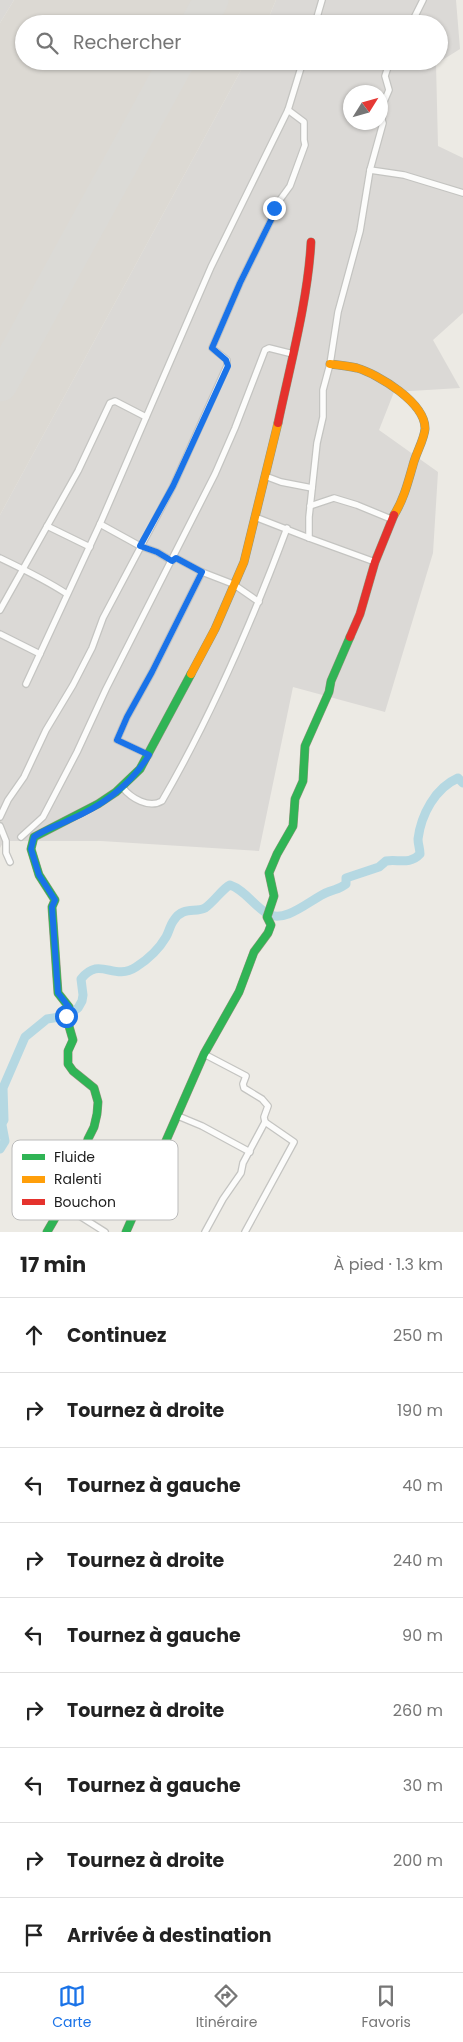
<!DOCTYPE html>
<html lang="fr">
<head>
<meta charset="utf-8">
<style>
  :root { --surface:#fff; --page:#f6f6f6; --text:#222; --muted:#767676; --line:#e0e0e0; --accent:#1a73e8 }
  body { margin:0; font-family:Poppins,sans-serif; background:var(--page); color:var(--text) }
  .compass { position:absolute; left:343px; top:85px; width:45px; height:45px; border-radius:50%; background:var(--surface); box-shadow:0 1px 4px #0004; rotate:53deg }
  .stop { position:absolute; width:15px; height:15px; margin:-11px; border:4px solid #1a73e8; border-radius:50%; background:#fff }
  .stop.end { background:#1a73e8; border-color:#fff; box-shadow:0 1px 5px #0008 }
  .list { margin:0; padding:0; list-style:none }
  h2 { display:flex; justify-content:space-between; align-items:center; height:65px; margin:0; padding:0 20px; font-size:21px }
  h2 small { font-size:16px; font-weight:400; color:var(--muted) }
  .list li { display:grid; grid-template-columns:32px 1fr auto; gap:15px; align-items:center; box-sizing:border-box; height:75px; padding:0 20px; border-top:1px solid var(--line) }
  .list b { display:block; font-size:19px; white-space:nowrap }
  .list em { font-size:16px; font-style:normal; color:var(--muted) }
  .icon { flex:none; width:28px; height:28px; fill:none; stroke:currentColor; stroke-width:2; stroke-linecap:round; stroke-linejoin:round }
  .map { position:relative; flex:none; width:463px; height:1232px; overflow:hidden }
  .search { position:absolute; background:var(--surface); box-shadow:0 1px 4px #0004; left:15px; right:15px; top:15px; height:55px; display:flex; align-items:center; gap:12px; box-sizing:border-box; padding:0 18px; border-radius:28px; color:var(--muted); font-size:19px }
  .sheet { height:740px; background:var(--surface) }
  nav { display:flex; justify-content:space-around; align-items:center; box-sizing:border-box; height:70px; border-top:1px solid var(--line); background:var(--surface); font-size:14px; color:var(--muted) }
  nav a { display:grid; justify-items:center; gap:2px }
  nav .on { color:var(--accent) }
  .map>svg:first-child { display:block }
  .residential { fill:#dbd9d6; fill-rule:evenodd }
  .airport { fill:#dcd9d3 }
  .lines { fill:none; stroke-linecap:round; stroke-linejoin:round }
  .river { stroke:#b5d8e2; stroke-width:9 }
  .taxiway { stroke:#dbdad6; stroke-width:14 }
  .runway { stroke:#dbdad6; stroke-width:35 }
  .street-casing { stroke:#c4c4c1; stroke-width:8 }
  .fast-casing { stroke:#93957c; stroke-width:9 }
  .slow-casing { stroke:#93957c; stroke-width:9 }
  .jam-casing { stroke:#93957c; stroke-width:9 }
  .street { stroke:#fcfcfb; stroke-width:5.5 }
  .fast { stroke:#30b455; stroke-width:8 }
  .slow { stroke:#ff9f0a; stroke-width:8 }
  .jam { stroke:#e5322d; stroke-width:8 }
  .route { stroke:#1a73e8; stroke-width:6 }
  .key { fill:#fff; stroke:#bbb; stroke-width:1 }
  .key-label { font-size:14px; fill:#1d1d1d }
</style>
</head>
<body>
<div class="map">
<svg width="463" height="1232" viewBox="0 0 463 1232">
  <rect width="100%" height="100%" fill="#eceae4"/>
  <!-- residential -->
  <g class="residential">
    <path d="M0,0H14L0,23Z"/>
    <path d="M276,0H456L460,49L436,64L438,146L463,158V313L433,340L460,388L394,392L379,430L438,472L433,553L385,712L293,687L259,851L101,841H4L0,848V515L246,61H439V24H266ZM350,92H380V122H350Z"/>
  </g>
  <!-- airport -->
  <path class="airport" d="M14,0H276L266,24H24V61H246L0,515V23Z"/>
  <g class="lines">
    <!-- river -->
    <g class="river">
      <path d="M0,1126L4,1120L3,1088L25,1037L47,1019L66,1016L78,1008L82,1001L83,995L81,979C100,955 113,982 136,967C147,960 159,949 166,937C169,932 170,925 174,920C183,906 195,913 205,908C214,902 223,888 230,885C245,890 254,906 268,914C286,924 312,898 328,892C335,889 340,889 346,884V878L379,867L386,861C398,859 410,865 420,854C420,849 418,844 418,839C421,815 435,788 458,778L463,783"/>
      <path d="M0,1149L5,1141L2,1125"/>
    </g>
    <!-- taxiway -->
    <path class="taxiway" d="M156,61L173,70"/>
    <!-- runway -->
    <g class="runway">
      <path d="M198,24L211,0"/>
      <path d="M0,384L177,61"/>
    </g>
    <!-- street casing -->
    <g class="street-casing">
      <g id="street">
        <path d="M315,24L322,0"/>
        <path d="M411,24L423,0"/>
        <path d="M370,170L404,175L463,193"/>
        <path d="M265,476L281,482L312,488"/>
        <path d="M310,506L334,498L357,505L391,519"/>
        <path d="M255,517L309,538L375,562"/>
        <path d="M100,524L140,546L157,552L172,561L176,558L202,572L233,584L259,602"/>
        <path d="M47,526L90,547"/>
        <path d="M309,538V517L317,443L323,417V390L330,364L338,312L360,231L370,170L383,123L382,120L383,104L389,90L385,76L390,61"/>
        <path d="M0,558C23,569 46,580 67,594"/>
        <path d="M0,610L78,471L110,403L115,401L146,417"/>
        <path d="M0,634L40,654"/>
        <path d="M26,684L100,524L211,267L288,110L303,61"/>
        <path d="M149,755L117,740L127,717L152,672L202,572"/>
        <path d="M123,788C131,798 149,809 162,801C212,715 252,622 287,528"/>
        <path d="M0,817L8,800L24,777L46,730L73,685L92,648L103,618L173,486L227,366V360L212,348L240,283L271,220L274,208L290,186L305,145L304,140V122L288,110"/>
        <path d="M0,826L6,841V853L10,862"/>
        <path d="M21,837L43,817L77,752L106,689L215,474L235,428L265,350L269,348L293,354"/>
        <path d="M204,1054L246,1076L243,1084L244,1088L262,1099L268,1106L264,1117L265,1122L243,1163L241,1173L223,1199L205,1232"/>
        <path d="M178,1116L202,1126L250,1152"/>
        <path d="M64,1206L105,1232"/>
        <path d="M245,1232L294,1142L265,1122"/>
      </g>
    </g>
    <!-- fast casing -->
    <g class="fast-casing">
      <g id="fast">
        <path d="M47,1232L58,1213L70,1200L88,1139L94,1127L97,1114L98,1102L94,1088L73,1071L68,1064V1051L73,1040L66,1016L69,1007L58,993L52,907L55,900L39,875L31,849L34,837L98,804L116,792L140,769L191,674"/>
        <path d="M126,1232L204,1054L239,992L254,952L268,933L271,925L267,917L274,896L269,873L277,854L293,826L295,799L303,781L305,746L329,692L331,681L350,637"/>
      </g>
    </g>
    <!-- slow casing -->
    <g class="slow-casing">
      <g id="slow">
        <path d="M330,364C339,365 348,366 357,368C378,374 426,403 425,429C424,440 416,453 413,465C408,482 404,499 394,515"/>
        <path d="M191,674L215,629L244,562L278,423"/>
      </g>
    </g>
    <!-- jam casing -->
    <g class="jam-casing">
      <g id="jam">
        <path d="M278,423C290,366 308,300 311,242"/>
        <path d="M350,637L360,614L375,562L394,515"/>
      </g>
    </g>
    <!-- street -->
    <use href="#street" class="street"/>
    <!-- fast -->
    <use href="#fast" class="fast"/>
    <!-- slow -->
    <use href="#slow" class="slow"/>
    <!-- jam -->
    <use href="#jam" class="jam"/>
  </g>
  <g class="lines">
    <!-- route -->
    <path class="route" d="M66,1016L69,1007L58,993L52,907L55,900L39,875L31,849L34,837C45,829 57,826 69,820C102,806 130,786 149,755L117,740L127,717L152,672L202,572L176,558L172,561L157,552L140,546L173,486L228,366L226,360L212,348L240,283L271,220L274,208"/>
  </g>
  <!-- legend -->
  <rect x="12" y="1140" width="166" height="80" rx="8" class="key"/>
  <rect x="22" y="1154" width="23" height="6" fill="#30b455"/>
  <rect x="22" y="1176" width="23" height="7" fill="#ff9f0a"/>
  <rect x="22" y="1199" width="23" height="6" fill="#e5322d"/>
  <g class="key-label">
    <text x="54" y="1162">Fluide</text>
    <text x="54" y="1184">Ralenti</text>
    <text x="54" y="1207">Bouchon</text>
  </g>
</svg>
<svg class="compass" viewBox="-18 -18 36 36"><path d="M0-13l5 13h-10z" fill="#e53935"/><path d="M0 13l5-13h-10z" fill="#767676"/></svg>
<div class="stop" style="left:66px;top:1016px"></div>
<div class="stop end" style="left:274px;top:208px"></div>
<div class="search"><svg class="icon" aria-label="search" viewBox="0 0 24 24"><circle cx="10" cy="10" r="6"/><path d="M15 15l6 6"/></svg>Rechercher</div>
</div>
<section class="sheet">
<h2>17 min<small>À pied · 1.3 km</small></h2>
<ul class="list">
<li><svg class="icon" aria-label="ahead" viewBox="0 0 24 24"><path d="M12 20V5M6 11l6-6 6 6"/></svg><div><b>Continuez</b></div><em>250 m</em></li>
<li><svg class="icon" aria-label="right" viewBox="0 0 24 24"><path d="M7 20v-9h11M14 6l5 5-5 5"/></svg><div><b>Tournez à droite</b></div><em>190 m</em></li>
<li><svg class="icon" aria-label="left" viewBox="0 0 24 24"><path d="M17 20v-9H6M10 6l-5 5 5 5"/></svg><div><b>Tournez à gauche</b></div><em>40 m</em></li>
<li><svg class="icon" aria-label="right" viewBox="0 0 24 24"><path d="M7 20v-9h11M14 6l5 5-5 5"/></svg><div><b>Tournez à droite</b></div><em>240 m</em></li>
<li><svg class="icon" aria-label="left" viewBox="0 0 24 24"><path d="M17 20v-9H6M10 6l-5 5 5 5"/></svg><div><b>Tournez à gauche</b></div><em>90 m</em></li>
<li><svg class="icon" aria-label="right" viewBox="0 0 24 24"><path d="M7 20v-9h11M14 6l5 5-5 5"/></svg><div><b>Tournez à droite</b></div><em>260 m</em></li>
<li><svg class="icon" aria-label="left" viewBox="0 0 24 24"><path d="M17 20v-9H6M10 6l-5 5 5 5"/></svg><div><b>Tournez à gauche</b></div><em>30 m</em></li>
<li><svg class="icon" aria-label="right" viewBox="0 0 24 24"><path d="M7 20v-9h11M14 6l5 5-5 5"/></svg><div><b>Tournez à droite</b></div><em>200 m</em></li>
<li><svg class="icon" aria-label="arrive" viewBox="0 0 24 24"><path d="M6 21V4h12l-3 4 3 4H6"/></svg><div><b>Arrivée à destination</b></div></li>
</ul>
</section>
<nav>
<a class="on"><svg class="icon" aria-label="map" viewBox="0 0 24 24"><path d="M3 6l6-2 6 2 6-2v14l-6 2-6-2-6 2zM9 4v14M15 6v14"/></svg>Carte</a>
<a><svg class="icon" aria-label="directions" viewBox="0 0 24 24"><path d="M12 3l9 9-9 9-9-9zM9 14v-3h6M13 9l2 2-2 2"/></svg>Itinéraire</a>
<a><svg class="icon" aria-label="saved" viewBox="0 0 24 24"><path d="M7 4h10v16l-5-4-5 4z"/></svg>Favoris</a>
</nav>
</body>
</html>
